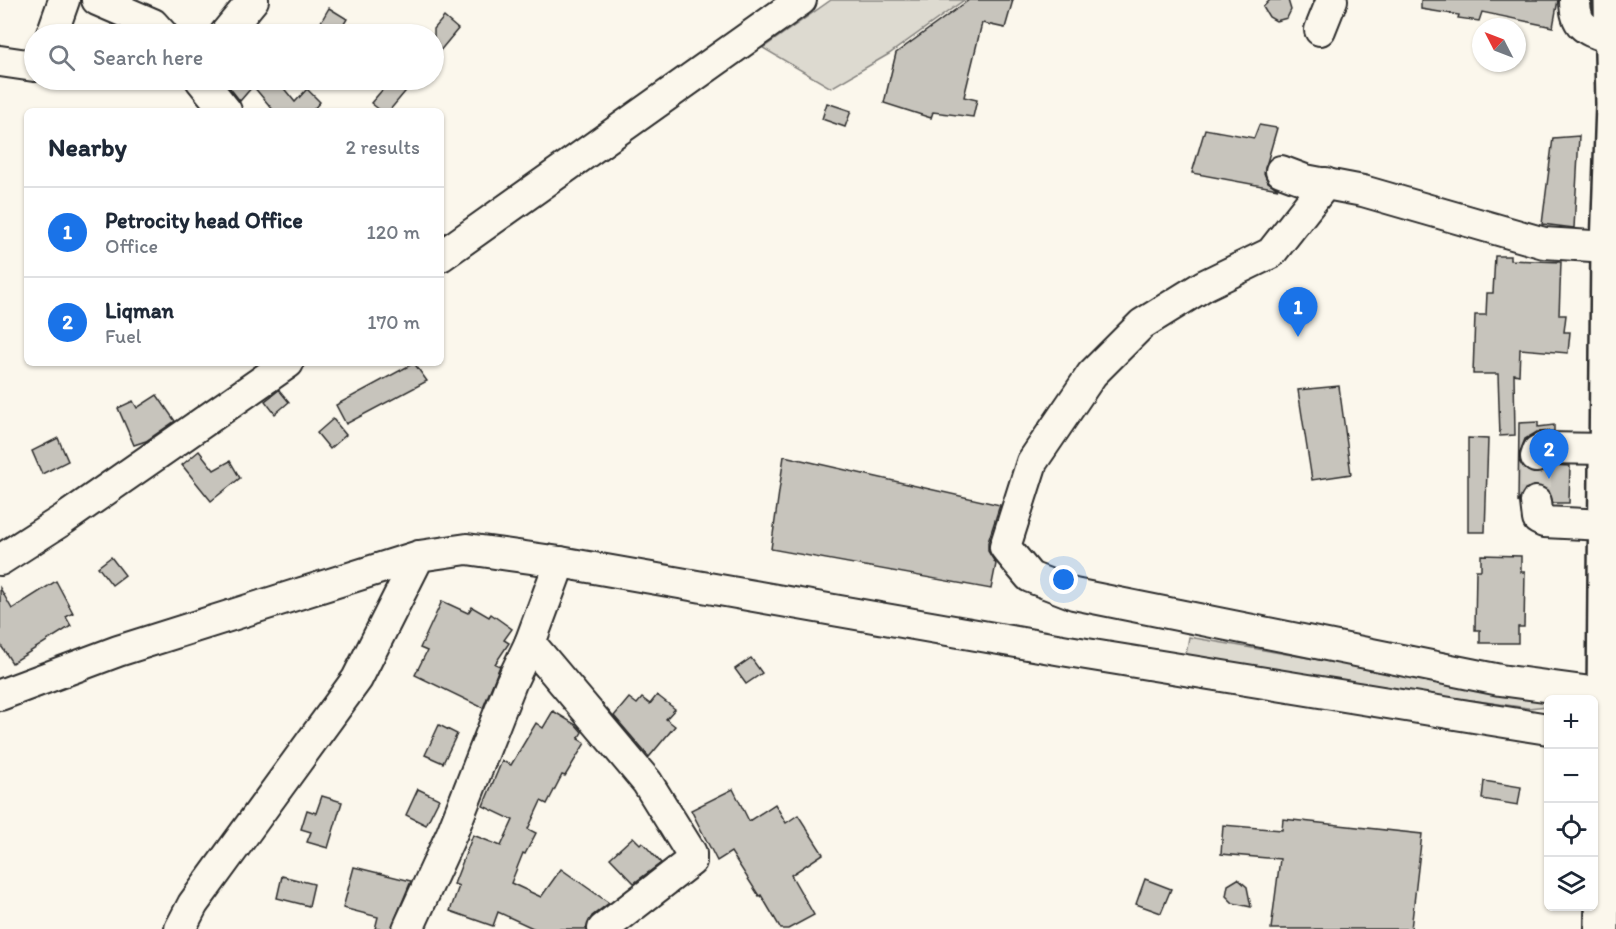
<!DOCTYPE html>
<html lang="en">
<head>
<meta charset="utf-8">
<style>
  :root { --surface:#fff; --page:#f2f2f3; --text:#1f2937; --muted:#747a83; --line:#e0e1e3; --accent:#1a73e8 }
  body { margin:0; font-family:Itim,sans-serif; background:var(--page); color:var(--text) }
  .controls { position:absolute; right:18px; bottom:18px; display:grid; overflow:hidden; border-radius:9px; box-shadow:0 2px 4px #0004 }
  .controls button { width:54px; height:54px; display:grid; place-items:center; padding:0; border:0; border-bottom:2px solid var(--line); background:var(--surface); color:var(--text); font:30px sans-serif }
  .compass { position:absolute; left:1472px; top:18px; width:54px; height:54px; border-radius:50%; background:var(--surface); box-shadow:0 2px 4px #0004; rotate:312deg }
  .you { position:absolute; left:1064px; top:580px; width:21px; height:21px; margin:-15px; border:4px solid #fff; border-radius:50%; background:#1a73e8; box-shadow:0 0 0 9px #1a73e833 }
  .badge { display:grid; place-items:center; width:39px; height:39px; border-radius:50%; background:var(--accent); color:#fff; font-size:20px; font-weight:700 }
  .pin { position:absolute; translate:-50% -50px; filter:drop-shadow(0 2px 3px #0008) }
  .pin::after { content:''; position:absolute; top:32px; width:21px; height:18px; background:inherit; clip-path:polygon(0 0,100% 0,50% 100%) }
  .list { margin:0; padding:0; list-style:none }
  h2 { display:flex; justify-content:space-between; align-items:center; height:78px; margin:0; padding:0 24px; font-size:26px }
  h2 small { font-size:20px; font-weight:400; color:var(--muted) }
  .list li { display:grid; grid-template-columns:39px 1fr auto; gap:18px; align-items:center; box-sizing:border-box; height:90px; padding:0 24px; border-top:2px solid var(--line) }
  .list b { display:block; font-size:22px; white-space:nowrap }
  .list p { margin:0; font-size:20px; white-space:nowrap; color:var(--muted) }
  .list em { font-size:20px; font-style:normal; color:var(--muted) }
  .icon { flex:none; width:33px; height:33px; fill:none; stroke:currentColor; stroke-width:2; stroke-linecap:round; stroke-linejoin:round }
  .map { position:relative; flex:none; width:1616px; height:929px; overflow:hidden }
  .search { position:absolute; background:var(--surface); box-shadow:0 2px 4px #0004; left:24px; top:24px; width:420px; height:66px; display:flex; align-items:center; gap:15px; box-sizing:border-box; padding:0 21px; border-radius:33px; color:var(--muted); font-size:22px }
  .panel { position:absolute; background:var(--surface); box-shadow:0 2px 4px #0004; left:24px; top:108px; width:420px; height:258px; border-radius:9px }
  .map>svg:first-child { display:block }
  .green { fill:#dddad0; stroke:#84827e; stroke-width:1.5 }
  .building { fill:#c7c4bc; stroke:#2b2b2b; stroke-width:1.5 }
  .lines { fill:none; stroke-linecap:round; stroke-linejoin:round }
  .minor-tunnel { stroke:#d1cec5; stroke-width:30; stroke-dasharray:30 15; stroke-linecap:butt }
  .minor-casing { stroke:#2b2b2b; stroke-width:34 }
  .highway-casing { stroke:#2b2b2b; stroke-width:38 }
  .minor { stroke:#fbf7ec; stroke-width:30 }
  .highway { stroke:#fbf7ec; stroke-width:33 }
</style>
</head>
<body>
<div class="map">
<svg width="1616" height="929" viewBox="0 0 1616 929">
  <rect width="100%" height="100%" fill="#fbf7ec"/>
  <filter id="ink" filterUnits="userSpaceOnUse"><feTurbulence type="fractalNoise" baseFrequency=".0167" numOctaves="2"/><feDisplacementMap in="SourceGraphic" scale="12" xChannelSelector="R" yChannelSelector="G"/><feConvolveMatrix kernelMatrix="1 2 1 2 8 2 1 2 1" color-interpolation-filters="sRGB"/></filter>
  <g filter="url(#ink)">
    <!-- green -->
    <g class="green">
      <path d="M831,0H964L889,54L831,88L763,48Z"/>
      <path d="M1189,637L1548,700V706L1528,708L1185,660Z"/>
    </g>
    <!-- building -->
    <g class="building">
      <path d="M969,0H1013L1005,28L982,23L964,97L977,100L973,117L933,112L931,118L884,103L896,53Z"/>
      <path d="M1270,0H1288L1291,10L1287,18L1276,21L1269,17L1263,7Z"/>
      <path d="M1421,0H1558L1553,27L1482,12L1479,21L1458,18L1459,15L1421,9Z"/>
      <path d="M329,8L347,19L338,34H314Z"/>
      <path d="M444,17L458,29L434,58V29Z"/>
      <path d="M114,26L134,34H104Z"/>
      <path d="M229,80H277L295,102L307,89L320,102L312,111H274L253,86L240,101L226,83Z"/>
      <path d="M391,80H415L389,111H381L371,103Z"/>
      <path d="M827,103L851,111L845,127L822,119Z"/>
      <path d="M1259,125L1277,128L1264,173L1268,182L1278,189L1192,173L1205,129L1254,138Z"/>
      <path d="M1579,136L1574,228L1542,224L1553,138Z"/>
      <path d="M1495,256H1510V260L1561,262L1559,315H1566L1564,332H1570L1568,353L1520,349L1519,375L1514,374L1515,435L1500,436L1498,374H1473L1475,315H1486L1487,293H1493Z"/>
      <path d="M414,363L427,381L346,424L336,405Z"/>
      <path d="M1339,386L1351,474L1312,480L1298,390Z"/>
      <path d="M279,390L289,402L275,414L265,401Z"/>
      <path d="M157,395L175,421L146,441L134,445L118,408L133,401L137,408Z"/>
      <path d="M333,419L346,435L330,449L317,433Z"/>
      <path d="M1538,422V427L1554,425V431L1537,432L1525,439L1520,452L1519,461L1524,469L1531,473L1540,474L1551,465L1570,466L1569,503H1553L1549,491L1535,485L1525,489L1518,503L1519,423Z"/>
      <path d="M58,438L68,461L42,474L32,451Z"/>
      <path d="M1468,438L1488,439L1485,532H1468Z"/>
      <path d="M199,451L214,470L230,461L240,478L211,501L182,465Z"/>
      <path d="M784,456L1000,505L988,542V551L996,564L991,589L771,549Z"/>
      <path d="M1481,555L1521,556V572H1525L1524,627H1518V643H1480V630H1475L1476,570H1481Z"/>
      <path d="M111,557L125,575L112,585L98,567Z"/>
      <path d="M56,581L73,613L66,617L71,626L12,663L0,644V588L12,609Z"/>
      <path d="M442,601L468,613L472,607L489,617L491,614L512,629L504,640L509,643L495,664L500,666L483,708L415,675L427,651L420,648Z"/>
      <path d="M751,658L762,673L746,684L735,669Z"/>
      <path d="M657,695L675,709L666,719L675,726L649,757L614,716L629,698L637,704L642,698L650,704Z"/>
      <path d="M553,711L576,725L582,732L578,739L585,743L565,776L562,775L547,804L541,801L528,829L536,833L525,854L523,853L511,883L541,897L561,869L609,903L592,916L586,929H535L498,912L493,926L450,911L459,886L454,884L473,835L501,846L513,820L483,806L502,761L511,765L536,723L543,728Z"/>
      <path d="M439,725L457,734L443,763L425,755Z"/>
      <path d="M1484,781L1521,787L1518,805L1482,799Z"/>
      <path d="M418,789L439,799L426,825L406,815Z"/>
      <path d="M733,789L749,821L775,804L786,823L798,815L823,854L791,875L814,915L788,929H781L761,895L759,896L731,852L717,861L691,810Z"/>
      <path d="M322,796L342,802L328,848L307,842L311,832L301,829L307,810L316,813Z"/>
      <path d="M1283,819L1422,834L1411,929H1271L1280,859L1221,854L1223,825L1282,830Z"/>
      <path d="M633,837L640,844L642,842L661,863L634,883L610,858Z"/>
      <path d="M354,867L411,881L391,929H375L378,917L343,908Z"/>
      <path d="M282,876L314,884L309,906L277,898Z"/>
      <path d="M1145,879L1171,889L1161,913L1136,904Z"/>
      <path d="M1238,879L1247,887L1251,907L1233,903L1226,896L1228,885Z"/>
    </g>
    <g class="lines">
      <!-- minor-tunnel -->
      <path class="minor-tunnel" d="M1536,457V502"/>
      <!-- minor casing -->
      <g class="minor-casing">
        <g id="minor">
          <path d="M97,0L153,24L162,34"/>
          <path d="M1575,0C1575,29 1588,30 1612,39"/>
          <path d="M1320,30L1332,0"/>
          <path d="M52,34L64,0"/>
          <path d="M225,34L253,0"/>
          <path d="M0,61L34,66"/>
          <path d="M201,80L226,111"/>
          <path d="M1281,171L1305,180L1363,191L1544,243L1608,247"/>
          <path d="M1326,183L1271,253L1205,285L1142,324L1092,374L1032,462L1005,547L1030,577L1074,594L1500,680L1606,694"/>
          <path d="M441,256L801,0"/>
          <path d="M1536,457L1538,451L1544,448L1607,449"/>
          <path d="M1536,502L1538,519L1544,522L1605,525"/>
          <path d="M0,560L64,519L288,363"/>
          <path d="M530,643L647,782L691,853V861L603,929"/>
          <path d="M0,695L118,651L419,556"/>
          <path d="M180,929L193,904L357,679L419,556L467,549L560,562L1068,651L1548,729"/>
          <path d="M408,929L452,833L511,683L530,643L560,562"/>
        </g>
      </g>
      <!-- highway casing -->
      <g class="highway-casing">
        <path id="highway" d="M1602,929L1608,247L1613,105L1611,0"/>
      </g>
      <!-- minor -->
      <use href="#minor" class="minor"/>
      <!-- highway -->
      <use href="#highway" class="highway"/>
    </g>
  </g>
</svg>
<div class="controls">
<button>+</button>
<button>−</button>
<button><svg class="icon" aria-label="locate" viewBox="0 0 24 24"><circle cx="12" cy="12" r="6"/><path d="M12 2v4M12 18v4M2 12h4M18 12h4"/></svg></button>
<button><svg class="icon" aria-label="layers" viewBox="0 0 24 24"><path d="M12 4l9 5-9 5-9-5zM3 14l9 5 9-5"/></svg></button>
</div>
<svg class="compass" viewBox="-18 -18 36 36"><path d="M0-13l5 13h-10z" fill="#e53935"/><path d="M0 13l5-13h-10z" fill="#747a83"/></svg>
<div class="you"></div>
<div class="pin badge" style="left:1298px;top:337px">1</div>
<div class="pin badge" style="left:1549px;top:479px">2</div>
<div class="search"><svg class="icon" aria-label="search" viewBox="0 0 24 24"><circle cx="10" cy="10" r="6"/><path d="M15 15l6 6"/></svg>Search here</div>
<section class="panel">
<h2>Nearby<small>2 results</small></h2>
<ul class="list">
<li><span class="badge">1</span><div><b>Petrocity head Office</b><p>Office</p></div><em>120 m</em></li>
<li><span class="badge">2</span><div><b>Liqman</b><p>Fuel</p></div><em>170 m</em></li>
</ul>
</section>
</div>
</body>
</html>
